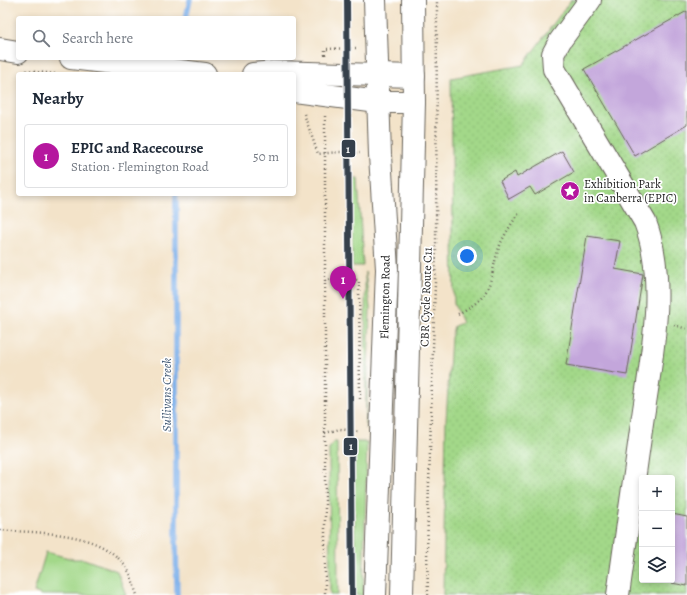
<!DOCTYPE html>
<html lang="en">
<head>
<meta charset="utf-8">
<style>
  :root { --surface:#fff; --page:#f2f2f3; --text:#1f2937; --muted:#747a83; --line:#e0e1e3; --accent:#b5179e }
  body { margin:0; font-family:Alegreya,serif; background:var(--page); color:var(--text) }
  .controls { position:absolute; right:12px; bottom:12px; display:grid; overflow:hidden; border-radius:4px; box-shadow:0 2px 6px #0003 }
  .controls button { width:36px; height:36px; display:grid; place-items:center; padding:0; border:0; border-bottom:1px solid var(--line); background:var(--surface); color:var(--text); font:20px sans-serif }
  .you { position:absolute; left:467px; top:256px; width:14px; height:14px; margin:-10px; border:3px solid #fff; border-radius:50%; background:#1a73e8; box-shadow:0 0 0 6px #1a73e833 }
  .badge { display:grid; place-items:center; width:26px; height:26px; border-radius:50%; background:var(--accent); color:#fff; font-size:13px; font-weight:700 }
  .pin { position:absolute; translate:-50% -33px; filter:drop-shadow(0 1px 2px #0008) }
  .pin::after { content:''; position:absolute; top:21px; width:14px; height:12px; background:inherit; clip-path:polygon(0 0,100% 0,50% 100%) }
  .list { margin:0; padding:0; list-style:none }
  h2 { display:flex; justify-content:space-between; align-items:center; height:52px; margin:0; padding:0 16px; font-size:17px }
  h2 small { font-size:13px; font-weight:400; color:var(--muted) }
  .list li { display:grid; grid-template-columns:26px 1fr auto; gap:12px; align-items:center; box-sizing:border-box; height:64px; margin:0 8px 8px; padding:0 8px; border:1px solid var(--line); border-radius:4px }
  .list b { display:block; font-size:15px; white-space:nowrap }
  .list p { margin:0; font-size:13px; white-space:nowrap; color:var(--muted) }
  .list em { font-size:13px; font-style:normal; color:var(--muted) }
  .icon { flex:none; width:22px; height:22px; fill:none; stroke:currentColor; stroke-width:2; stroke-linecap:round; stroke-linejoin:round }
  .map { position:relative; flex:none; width:687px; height:595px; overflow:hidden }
  .search { position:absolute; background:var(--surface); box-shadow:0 2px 6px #0003; left:16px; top:16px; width:280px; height:44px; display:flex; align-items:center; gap:10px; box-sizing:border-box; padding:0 14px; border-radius:4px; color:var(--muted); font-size:15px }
  .panel { position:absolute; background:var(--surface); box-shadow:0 2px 6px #0003; left:16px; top:72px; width:280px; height:124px; border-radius:4px }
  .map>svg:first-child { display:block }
  .park { fill:url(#park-dots); stroke:#607a52; fill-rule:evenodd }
  .garden { fill:#a3d889; stroke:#607a52 }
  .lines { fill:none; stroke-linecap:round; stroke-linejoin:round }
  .stream { stroke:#7db0ea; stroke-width:5.5 }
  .building { fill:#c3a6db }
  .minor-casing { stroke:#676259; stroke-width:24 }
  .major-casing { stroke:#676259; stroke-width:24 }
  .path { stroke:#676259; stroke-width:2.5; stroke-dasharray:1 3; stroke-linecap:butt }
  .minor { stroke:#fff; stroke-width:22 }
  .major { stroke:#fff; stroke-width:22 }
  .rail-1-casing { stroke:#fff; stroke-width:9 }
  .rail-1 { stroke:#343f4b; stroke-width:6 }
  .labels { text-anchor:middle; stroke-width:3.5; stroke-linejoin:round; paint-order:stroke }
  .poi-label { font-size:12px; fill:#1c1c1c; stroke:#fff; text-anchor:start }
  .street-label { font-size:12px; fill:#1c1c1c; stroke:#fff }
  .water-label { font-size:13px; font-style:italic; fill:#485f79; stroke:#fff }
  .line-badge { stroke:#fff; stroke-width:1.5 }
  .badge-label { font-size:11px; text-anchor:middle; font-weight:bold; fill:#fff }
</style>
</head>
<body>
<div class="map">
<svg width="687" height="595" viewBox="0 0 687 595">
  <defs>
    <pattern id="park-dots" width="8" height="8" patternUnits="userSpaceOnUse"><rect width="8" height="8" fill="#a3d889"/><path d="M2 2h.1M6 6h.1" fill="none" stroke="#8cb976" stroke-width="1.8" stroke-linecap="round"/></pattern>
  </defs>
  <rect width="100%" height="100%" fill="#fff"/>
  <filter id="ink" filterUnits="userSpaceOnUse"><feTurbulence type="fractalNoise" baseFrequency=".025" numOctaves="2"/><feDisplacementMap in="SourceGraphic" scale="8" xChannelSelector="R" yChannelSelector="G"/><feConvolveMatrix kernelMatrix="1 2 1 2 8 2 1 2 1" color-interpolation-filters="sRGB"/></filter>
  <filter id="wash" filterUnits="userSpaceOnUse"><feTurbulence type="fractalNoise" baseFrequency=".012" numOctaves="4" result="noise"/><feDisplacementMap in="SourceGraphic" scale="16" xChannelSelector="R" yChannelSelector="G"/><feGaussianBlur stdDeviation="0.9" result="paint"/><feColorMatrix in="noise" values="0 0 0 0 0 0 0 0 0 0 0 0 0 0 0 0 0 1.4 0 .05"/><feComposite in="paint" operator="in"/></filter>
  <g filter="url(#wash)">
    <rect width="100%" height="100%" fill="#f3e3c9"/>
    <!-- park -->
    <path class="park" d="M571,0H687V595H443L446,421L451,338L454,326L462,323L454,304L451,78L523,65ZM642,478H672V580H642Z"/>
    <!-- garden -->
    <g class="garden">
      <path d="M352,179H358L363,266H352Z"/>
      <path d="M365,272L370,308L366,429Z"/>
      <path d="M334,442H337L338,595H330L329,449Z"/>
      <path d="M354,442H367L363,595H355Z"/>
      <path d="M46,552L73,559H84L117,571L126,595H42L34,592Z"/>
    </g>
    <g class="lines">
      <!-- stream -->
      <g class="stream">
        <path d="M186,18L190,0"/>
        <path d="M176,194V537L177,595"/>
      </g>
    </g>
    <g id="blocks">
      <!-- building -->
      <g class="building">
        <path d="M687,11V125L635,156L584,69Z"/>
        <path d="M562,151L574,172L535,195L530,187L509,199L500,181L515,172L517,177Z"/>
        <path d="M587,236L620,241L615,269L643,274L627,375L566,365Z"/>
        <path d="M672,514L687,517V586L672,583Z"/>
      </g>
    </g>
  </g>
  <g filter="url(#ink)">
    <use href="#blocks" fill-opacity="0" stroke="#676259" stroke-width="1"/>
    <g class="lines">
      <!-- minor casing -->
      <g class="minor-casing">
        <g id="minor">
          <path d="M590,0L560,41L553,54L554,69L645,222C668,282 651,360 642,423C634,480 626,538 618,595"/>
          <path d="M0,49L18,52"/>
          <path d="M71,58L205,74"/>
          <path d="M253,74L273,72L414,76"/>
          <path d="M294,91L378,102H414"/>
        </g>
      </g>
      <!-- major casing -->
      <g class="major-casing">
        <g id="major">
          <path d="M375,595L387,269L380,155L375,0"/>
          <path d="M402,595L414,102L413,0"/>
        </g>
      </g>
      <!-- path -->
      <g class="path">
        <path d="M325,55V49L356,48"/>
        <path d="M26,71L56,74"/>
        <path d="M304,114L318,154L338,152L360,153"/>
        <path d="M325,116V595"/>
        <path d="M325,281C338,277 346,275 359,281L360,401"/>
        <path d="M458,314C468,308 479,303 485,293C492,282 493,267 497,254C501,239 510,226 519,213"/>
        <path d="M674,325L687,329"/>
        <path d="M325,433L340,429L360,432"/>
        <path d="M0,530C42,534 104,529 129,572C133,579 134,588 137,595"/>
        <path d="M428,595L427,550L436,249L437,0"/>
      </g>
      <!-- minor -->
      <use href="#minor" class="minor"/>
      <!-- major -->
      <use href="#major" class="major"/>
      <!-- rail-1 casing -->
      <g class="rail-1-casing">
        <path id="rail-1" d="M347,0L352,595"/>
      </g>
      <!-- rail-1 -->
      <use href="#rail-1" class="rail-1"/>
    </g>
  </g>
  <!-- icons -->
  <defs>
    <g id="sight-disc" transform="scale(1)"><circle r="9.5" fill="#b5179e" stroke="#fff"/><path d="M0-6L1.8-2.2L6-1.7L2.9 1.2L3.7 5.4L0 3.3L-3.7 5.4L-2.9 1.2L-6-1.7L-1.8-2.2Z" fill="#fff"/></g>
  </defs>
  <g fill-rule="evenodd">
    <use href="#sight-disc" x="570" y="191"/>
  </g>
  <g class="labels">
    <!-- poi labels -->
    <g class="poi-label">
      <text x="584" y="188">Exhibition Park<tspan x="584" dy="14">in Canberra (EPIC)</tspan></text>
    </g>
    <!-- street labels -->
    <g class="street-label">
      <text transform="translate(385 297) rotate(-89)" y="4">Flemington Road</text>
      <text transform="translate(426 297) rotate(-88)" y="4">CBR Cycle Route C11</text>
    </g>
    <!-- water labels -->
    <g class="water-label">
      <text transform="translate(166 395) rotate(-90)" y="5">Sullivans Creek</text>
    </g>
  </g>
  <g class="line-badge">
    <rect x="341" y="139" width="15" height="19" rx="4" fill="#343f4b"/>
    <rect x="343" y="437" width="15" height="19" rx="4" fill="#343f4b"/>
  </g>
  <g class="badge-label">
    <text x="348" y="153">1</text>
    <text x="351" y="450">1</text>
  </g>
</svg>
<div class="controls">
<button>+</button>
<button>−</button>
<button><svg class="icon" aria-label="layers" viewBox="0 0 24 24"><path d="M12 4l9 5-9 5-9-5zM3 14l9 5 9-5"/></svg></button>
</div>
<div class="you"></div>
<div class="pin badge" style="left:343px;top:299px">1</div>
<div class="search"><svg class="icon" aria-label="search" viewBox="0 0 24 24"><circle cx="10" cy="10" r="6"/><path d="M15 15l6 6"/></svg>Search here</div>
<section class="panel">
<h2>Nearby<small></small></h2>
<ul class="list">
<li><span class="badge">1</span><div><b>EPIC and Racecourse</b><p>Station · Flemington Road</p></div><em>50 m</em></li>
</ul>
</section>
</div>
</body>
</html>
